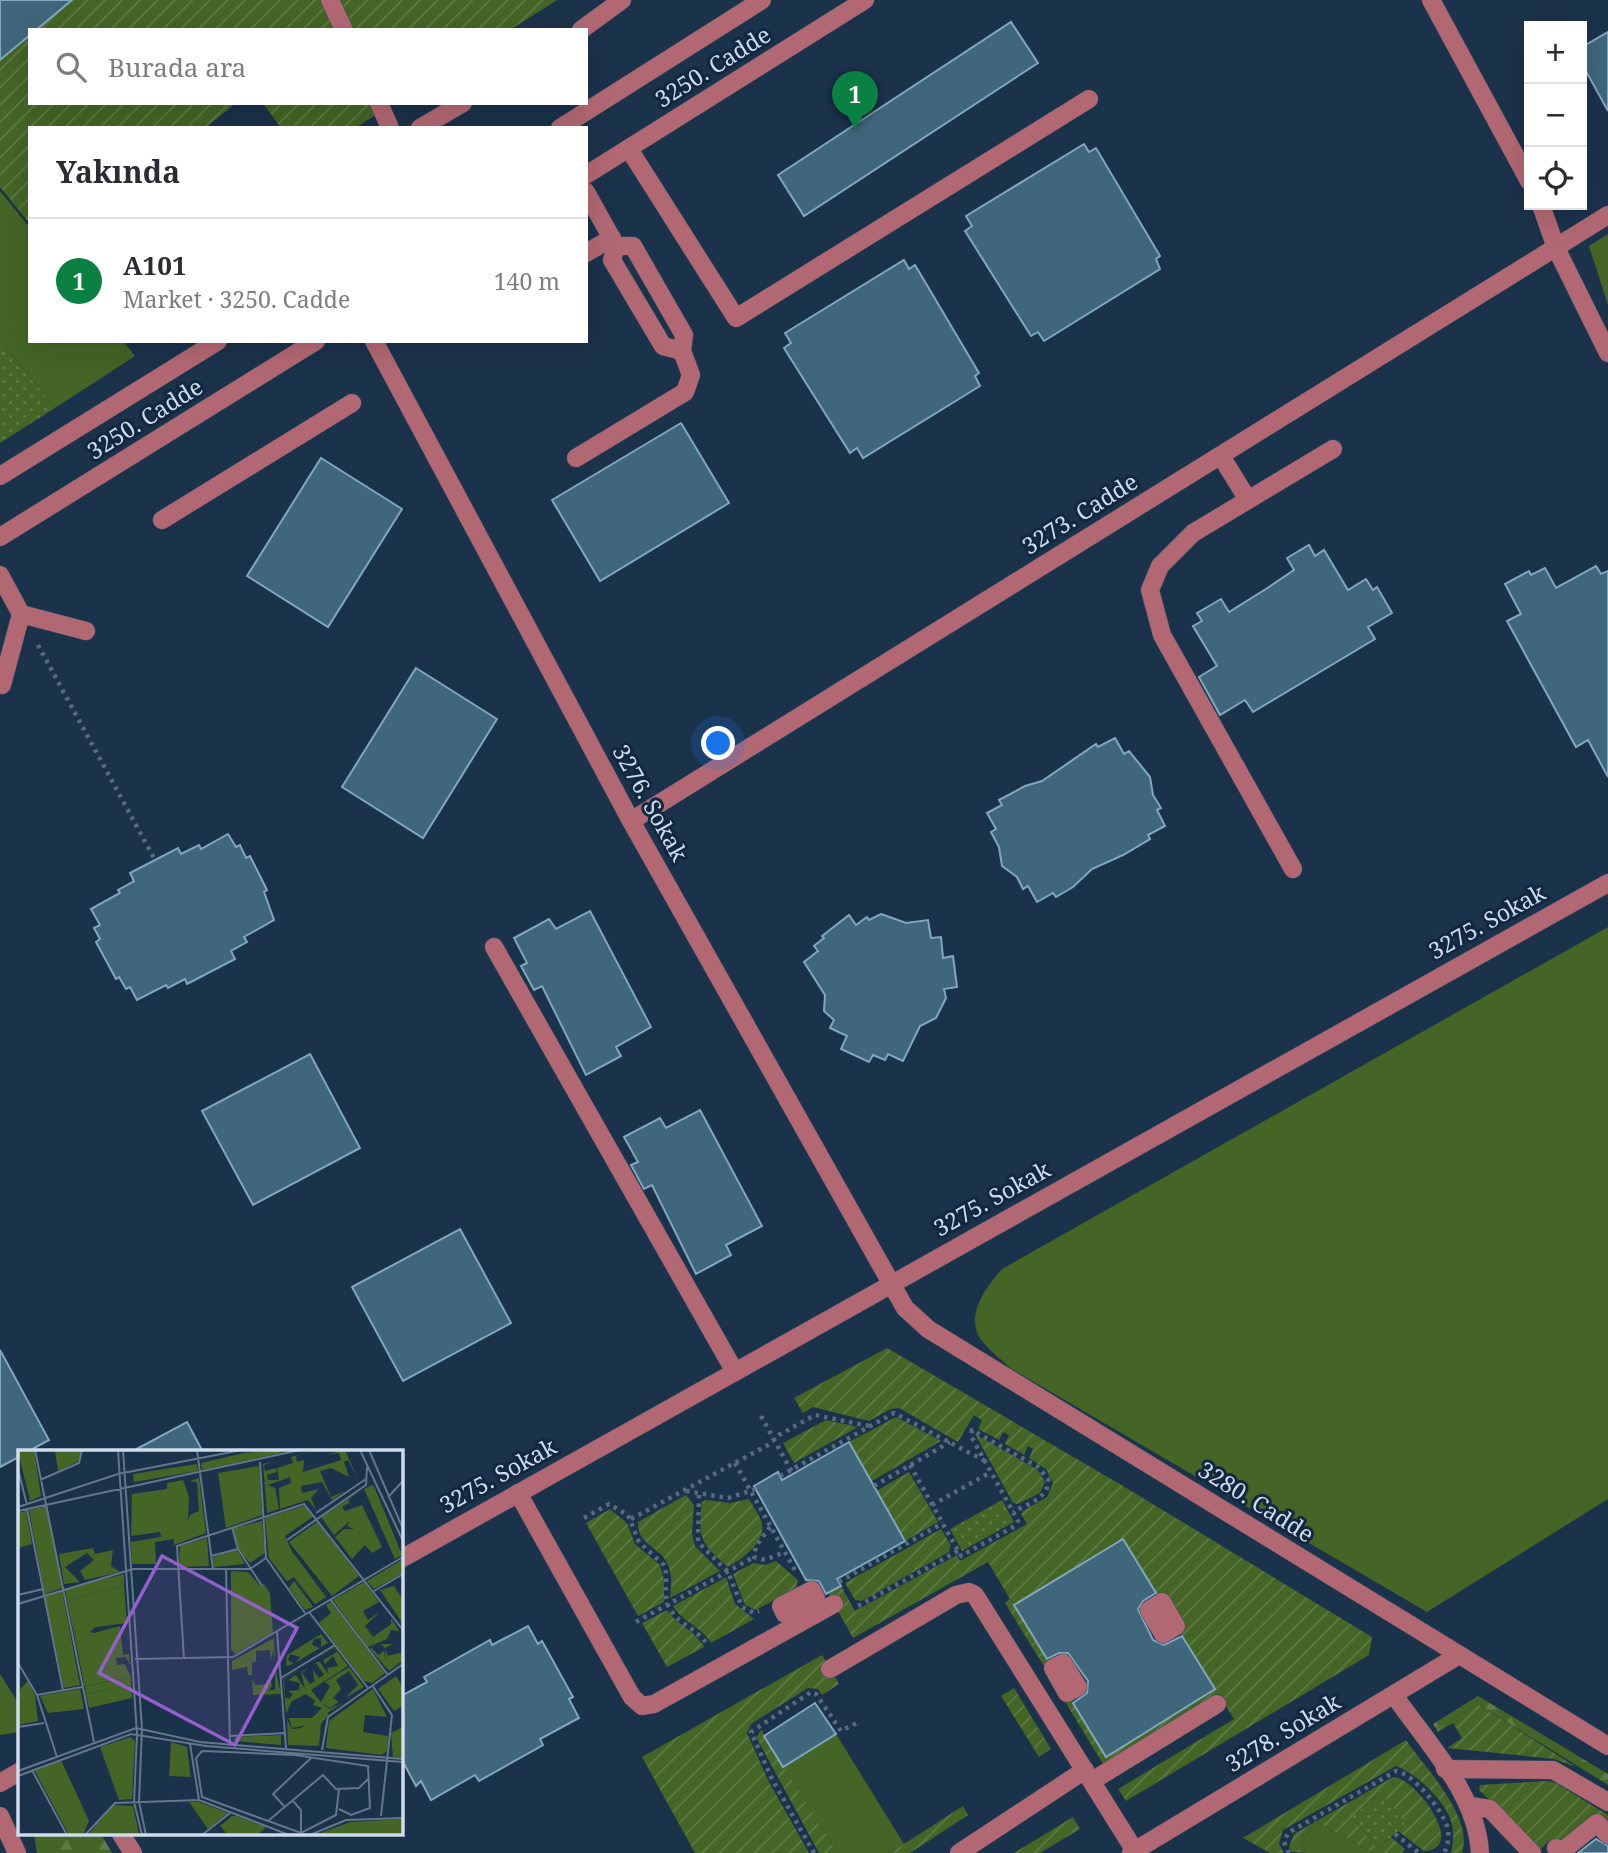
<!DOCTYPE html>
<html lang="tr">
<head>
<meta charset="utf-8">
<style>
  :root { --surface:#fff; --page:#f2f2f3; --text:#2b2b33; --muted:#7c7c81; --line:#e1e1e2; --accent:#0b8043 }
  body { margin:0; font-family:"Noto Serif",serif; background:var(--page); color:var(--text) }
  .controls { position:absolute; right:21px; top:21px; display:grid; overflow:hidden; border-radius:0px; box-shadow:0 7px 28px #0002 }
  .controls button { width:63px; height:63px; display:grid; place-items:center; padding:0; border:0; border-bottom:2px solid var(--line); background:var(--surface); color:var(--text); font:35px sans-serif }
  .you { position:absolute; left:719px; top:744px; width:24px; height:24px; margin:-18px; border:5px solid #fff; border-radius:50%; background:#1a73e8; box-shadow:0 0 0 10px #1a73e833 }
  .badge { display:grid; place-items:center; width:46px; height:46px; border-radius:50%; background:var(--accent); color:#fff; font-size:23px; font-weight:700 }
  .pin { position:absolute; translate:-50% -58px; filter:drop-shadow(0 2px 4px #0008) }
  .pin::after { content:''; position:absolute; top:37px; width:24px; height:21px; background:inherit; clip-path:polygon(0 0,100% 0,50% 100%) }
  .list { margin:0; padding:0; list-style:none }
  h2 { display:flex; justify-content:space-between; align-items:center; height:91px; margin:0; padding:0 28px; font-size:30px }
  h2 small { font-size:23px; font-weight:400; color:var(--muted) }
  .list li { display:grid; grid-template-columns:46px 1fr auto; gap:21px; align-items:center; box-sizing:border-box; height:126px; padding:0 28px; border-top:2px solid var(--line) }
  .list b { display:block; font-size:26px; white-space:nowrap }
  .list p { margin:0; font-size:23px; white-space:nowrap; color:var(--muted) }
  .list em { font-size:23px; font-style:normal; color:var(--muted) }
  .icon { flex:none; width:38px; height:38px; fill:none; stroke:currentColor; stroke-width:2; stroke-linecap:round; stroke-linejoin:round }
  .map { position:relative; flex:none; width:1608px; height:1853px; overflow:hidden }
  .search { position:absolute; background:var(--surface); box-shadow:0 7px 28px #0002; left:28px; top:28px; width:560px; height:77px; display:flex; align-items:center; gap:18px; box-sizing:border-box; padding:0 24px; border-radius:0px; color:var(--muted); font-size:26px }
  .panel { position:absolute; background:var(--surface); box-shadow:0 7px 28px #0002; left:28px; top:126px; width:560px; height:217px; border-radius:0px }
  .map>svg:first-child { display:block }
  .grass { fill:#446525 }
  .forest { fill:url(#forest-firs) }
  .park { fill:url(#park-dots) }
  .garden { fill:url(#garden-furrows) }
  .building { fill:#3f667a; stroke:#7fa8be; stroke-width:2 }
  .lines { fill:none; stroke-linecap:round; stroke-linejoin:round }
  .minor-casing { stroke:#384d65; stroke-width:19 }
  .path { stroke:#566a80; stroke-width:4.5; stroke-dasharray:3.5 5; stroke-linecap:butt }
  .minor { stroke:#b26872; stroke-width:18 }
  .labels { text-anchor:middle; stroke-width:6; stroke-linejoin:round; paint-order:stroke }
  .street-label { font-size:23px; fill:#cedcec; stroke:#112840 }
  .inset-road { fill:none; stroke:#63768b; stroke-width:2 }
  .view { fill:#9461cc; fill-opacity:0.15; stroke:#9461cc; stroke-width:3.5 }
  .inset-edge { fill:none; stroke:#cedcec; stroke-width:3.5 }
</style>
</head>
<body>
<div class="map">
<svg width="1608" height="1853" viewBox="0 0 1608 1853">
  <defs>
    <pattern id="forest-firs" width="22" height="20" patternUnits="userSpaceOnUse" patternTransform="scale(1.75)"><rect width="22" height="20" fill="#446525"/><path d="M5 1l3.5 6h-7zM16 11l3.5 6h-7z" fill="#5e7a45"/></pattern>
    <pattern id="park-dots" width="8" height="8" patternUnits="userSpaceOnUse" patternTransform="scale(1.75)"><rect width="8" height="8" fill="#446525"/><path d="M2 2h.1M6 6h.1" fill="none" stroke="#5e7a45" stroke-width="1.8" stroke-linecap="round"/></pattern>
    <pattern id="garden-furrows" width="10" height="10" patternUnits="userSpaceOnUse" patternTransform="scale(1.75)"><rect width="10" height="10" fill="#446525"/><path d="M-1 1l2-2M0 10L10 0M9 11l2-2" fill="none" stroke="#5e7a45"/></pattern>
  </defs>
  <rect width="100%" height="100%" fill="#1b324b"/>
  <!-- grass -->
  <g class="grass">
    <path d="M0,191L30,228V341H123L135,356L55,408L0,340Z"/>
    <path d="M1608,234V305L1589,246Z"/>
    <path d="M1608,927V1499L1427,1612L1010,1368C1001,1359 989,1350 981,1340C964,1315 987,1286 1002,1269Z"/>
    <path d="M0,1674L19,1704V1732L0,1735Z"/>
    <path d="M836,1734L904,1844L890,1853H838L783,1767Z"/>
    <path d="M1315,1821L1373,1853H1306L1299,1849Z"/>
  </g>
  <!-- forest -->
  <g class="forest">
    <path d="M1478,1696L1608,1774V1785L1478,1704L1436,1729L1433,1724Z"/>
    <path d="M34,1834H101L112,1853H37Z"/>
  </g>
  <!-- park -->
  <g class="park">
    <path d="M0,340L55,408L0,443Z"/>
    <path d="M1002,1500L1014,1522L962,1551L950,1529Z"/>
    <path d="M1381,1793L1406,1825L1377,1848L1352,1817Z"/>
  </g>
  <!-- garden -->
  <g class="garden">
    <path d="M0,0H557L510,30H30V103H236L205,128H30V224L0,187Z"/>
    <path d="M263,103H394L355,128H281Z"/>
    <path d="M887,1348L1123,1486L1372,1637L1369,1655L1126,1801L1118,1789L1234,1719L1218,1694L1103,1764L1064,1700L1067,1693L1106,1757L1215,1689L1123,1540L1015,1605L1053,1668H1045L1005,1603L1010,1599L988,1562L853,1638L828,1593L841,1586L855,1611L957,1555L960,1561L1027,1524L1021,1514L1023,1511L1047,1497L1053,1483L1046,1469L1029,1458L1033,1449L1028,1446L1024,1455L1005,1444L1009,1435L1003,1432L999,1440L978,1429L982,1420L974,1415L958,1442L899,1408L891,1409L869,1421L813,1407L803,1413L794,1398Z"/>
    <path d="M896,1417L941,1441L872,1481L849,1442Z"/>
    <path d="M826,1420L858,1427L794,1463L783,1443Z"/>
    <path d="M975,1434L1038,1470L1045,1482L1040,1493L1018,1504L1013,1503Z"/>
    <path d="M909,1472L938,1522L905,1541L876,1491Z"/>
    <path d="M686,1495L694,1505L692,1532L695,1546L720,1571L670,1598C671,1587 673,1574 667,1563C659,1546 637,1545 638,1522Z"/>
    <path d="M749,1499C753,1506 761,1517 762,1524C765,1543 742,1559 728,1567C700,1543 698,1538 702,1502L706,1500L730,1503Z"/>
    <path d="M610,1509L627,1523L635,1544L660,1565L664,1580V1602L638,1616L586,1523Z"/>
    <path d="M941,1529L951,1545L949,1552L862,1601L855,1600L845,1583Z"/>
    <path d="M776,1561L798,1580L796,1588L756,1610L745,1605L733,1574L753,1563L765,1565Z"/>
    <path d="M726,1577L735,1604L754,1619L711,1643C701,1626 683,1623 673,1606Z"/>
    <path d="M667,1610C678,1626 695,1630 704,1647L667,1667L642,1623Z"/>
    <path d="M822,1655L839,1684L822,1695L818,1689L808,1688L751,1724L747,1733L769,1782L809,1853H695L642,1757Z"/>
    <path d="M1014,1688L1051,1749L1039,1757L1001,1696Z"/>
    <path d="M1478,1704L1576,1767L1554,1759L1447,1748L1462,1738L1453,1723L1438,1732L1436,1729Z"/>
    <path d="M762,1729L764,1736L838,1853H819L756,1737Z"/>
    <path d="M1406,1740C1425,1768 1474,1817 1462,1853H1451C1453,1844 1454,1834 1452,1825C1448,1803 1416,1773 1396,1766L1283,1830L1279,1844L1284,1853H1270L1243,1838Z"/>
    <path d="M1393,1777C1414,1776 1469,1849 1424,1851L1398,1831L1406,1825L1381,1793L1352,1817L1377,1848L1391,1837L1405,1849L1402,1853H1373L1315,1821L1299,1849L1306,1853L1292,1852L1289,1847L1294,1834Z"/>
    <path d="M1547,1781L1556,1783L1608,1815V1826L1596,1813L1556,1848L1549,1841L1541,1849L1479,1790L1480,1785Z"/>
    <path d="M963,1806L968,1815L910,1853H890Z"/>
    <path d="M1073,1817L1080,1829L1040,1853H1014Z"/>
  </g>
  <!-- building -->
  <g class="building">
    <path d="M0,0H72L36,30H30V35L0,60Z"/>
    <path d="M1011,22L1038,63L804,216L778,175Z"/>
    <path d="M1608,32V111L1582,64V47Z"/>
    <path d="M1084,144L1089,152L1096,148L1160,256L1156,259L1160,269L1044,341L1038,332L1031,336L965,231L972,226L966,216Z"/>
    <path d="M904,260L909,269L915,265L979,373L975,376L980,386L863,458L857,448L850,453L784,348L791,343L785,333Z"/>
    <path d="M681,423L729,503L600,581L552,500Z"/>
    <path d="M321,458L402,509L328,627L247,576Z"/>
    <path d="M1309,545L1315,556L1324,550L1348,590L1366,579L1373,590L1377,587L1392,613L1368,627L1375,639L1253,712L1245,700L1220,715L1199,677L1217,666L1193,626L1202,621L1197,613L1221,599L1229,612L1269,587L1294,570L1287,558Z"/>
    <path d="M1596,566L1601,574L1608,571V777L1588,740L1576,747L1507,621L1521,614L1505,584L1529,571L1531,575L1545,568L1556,588Z"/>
    <path d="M416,668L497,719L423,838L342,787Z"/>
    <path d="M1115,738L1124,754L1129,751L1150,777L1153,795L1161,808L1157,810L1165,826L1148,835L1150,839L1123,855L1092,869L1073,887L1056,897L1053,893L1037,902L1028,886L1023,889L1017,877L1002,866L999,847L991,832L996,829L987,813L1002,805L999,800L1025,786L1042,781L1096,744L1098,747Z"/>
    <path d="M228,834L236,847L240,845L246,858L250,856L267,890L264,892L274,920L244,937L247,942L231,951L235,959L187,984L185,979L168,988L166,985L137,1000L130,987L126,989L119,977L116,979L96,942L100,939L94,928L100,925L91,909L120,893L118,890L134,881L130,873L178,848L181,854L199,845L201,849Z"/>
    <path d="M590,911L651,1027L616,1047L621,1056L586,1075L542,986L534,990L521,966L527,963L514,938L549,919L556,929Z"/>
    <path d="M881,914L906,923L928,920L931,938L941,937L943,958L953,956L957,987L944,989L946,998L936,1018L920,1026L903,1061L888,1054L885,1060L873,1055L869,1062L841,1049L847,1036L830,1028L834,1020L824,1011L825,995L804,962L818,951L814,946L824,938L822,936L849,915L856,925L867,917L869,920Z"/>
    <path d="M310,1054L360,1148L253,1205L202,1111Z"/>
    <path d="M700,1110L762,1226L726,1245L731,1255L696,1274L652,1185L644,1189L631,1165L638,1162L624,1137L660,1118L666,1128Z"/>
    <path d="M460,1229L511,1323L403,1381L352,1287Z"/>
    <path d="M0,1350L49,1440L27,1452H19V1457L0,1467Z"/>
    <path d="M187,1422L203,1452H131Z"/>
    <path d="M849,1442L905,1541L837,1579L841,1586L826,1594L819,1581L806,1580L754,1486L778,1472L782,1480Z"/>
    <path d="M1123,1539L1156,1593L1143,1601L1138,1609L1153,1640L1164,1645L1182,1636L1215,1689L1106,1757L1073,1703L1087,1693L1088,1681L1068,1653H1059L1047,1659L1014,1605Z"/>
    <path d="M528,1626L538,1644L542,1641L573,1697L569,1699L579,1718L540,1739L543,1745L479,1781L475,1775L431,1800L421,1781L416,1786L401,1758V1696L427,1682L424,1677L490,1640L492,1645Z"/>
    <path d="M815,1703L836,1734L783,1767L764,1736Z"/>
    <path d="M1596,1839L1608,1846V1853H1578Z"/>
  </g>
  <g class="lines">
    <!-- minor casing -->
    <g class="minor-casing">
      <g id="minor">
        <path d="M330,0L344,30"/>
        <path d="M1431,0L1529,181"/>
        <path d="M581,30L622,0"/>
        <path d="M379,103L390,128"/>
        <path d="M420,128L463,103"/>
        <path d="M560,128L762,0"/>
        <path d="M629,149L736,318L1089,99"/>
        <path d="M586,175L865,0"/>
        <path d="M1541,205L1556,248L1608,353"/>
        <path d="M616,246L612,260L663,346L682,351"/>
        <path d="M586,253L612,238"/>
        <path d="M374,341L631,821L905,1308L928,1329L1608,1746"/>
        <path d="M1221,456L1248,500"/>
        <path d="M576,458L685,392L691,375L682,351L684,335L633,246H616L586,192"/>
        <path d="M0,476L218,341"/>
        <path d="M162,520L352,403"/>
        <path d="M0,537L316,341"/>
        <path d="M0,575L21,614L2,685"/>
        <path d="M21,614L86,631"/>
        <path d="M631,821L1608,215"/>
        <path d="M1293,869L1162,635L1150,590L1160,566L1193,533L1333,449"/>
        <path d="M494,947L735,1372"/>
        <path d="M518,1493L632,1697L642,1706L654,1704L834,1604"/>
        <path d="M401,1559L1608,883"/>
        <path d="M812,1590L816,1598L785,1614L781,1606Z"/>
        <path d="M1162,1602L1176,1626L1163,1634L1149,1610Z"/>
        <path d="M1063,1663L1078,1687L1067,1693L1053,1668Z"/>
        <path d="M830,1669L956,1595L969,1592L975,1595L1135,1851"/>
        <path d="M1394,1695C1426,1742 1477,1793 1480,1853"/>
        <path d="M1445,1769L1553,1770L1608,1802"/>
        <path d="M1092,1781L1217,1704"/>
        <path d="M0,1783L19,1772"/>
        <path d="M1470,1806L1490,1809L1532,1853"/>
        <path d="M0,1816L17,1853"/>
        <path d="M121,1834L133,1853"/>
        <path d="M1556,1848L1560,1853L1597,1823L1608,1835"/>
        <path d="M959,1853L1085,1770"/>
        <path d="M1131,1853L1459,1655"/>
      </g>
    </g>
    <!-- path -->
    <g class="path">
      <path d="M38,645L155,860"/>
      <path d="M761,1416L793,1474"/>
      <path d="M735,1463L796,1572"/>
      <path d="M910,1465L961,1556L1015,1526L1018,1521L971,1436L972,1430L1038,1467L1048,1479C1050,1498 1027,1504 1013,1512"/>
      <path d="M780,1476L894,1413L985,1461"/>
      <path d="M874,1486L950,1442"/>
      <path d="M686,1491L728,1498L756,1489"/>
      <path d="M699,1495L698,1542L728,1572L742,1607L754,1613L759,1611"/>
      <path d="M932,1505L991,1472"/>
      <path d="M584,1518L609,1504L628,1515L639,1542L664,1565C669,1578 663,1593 668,1605C676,1624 698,1628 708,1646"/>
      <path d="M631,1519L768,1445L779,1435L815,1415L869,1426"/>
      <path d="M770,1527L756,1546L754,1557L765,1560L785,1552"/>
      <path d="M839,1582L943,1523"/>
      <path d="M858,1606L958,1551"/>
      <path d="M636,1622L754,1557"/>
      <path d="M1395,1834L1419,1853"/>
      <path d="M814,1853L772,1779L751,1732L811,1692L816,1694L841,1731L859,1722"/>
      <path d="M1289,1853L1284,1842L1288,1833L1396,1771C1414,1774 1441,1809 1447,1826C1450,1836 1448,1845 1444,1853"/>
    </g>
    <!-- minor -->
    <use href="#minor" class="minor"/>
  </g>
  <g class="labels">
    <!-- street labels -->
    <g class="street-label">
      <text transform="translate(713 67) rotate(-32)" y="8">3250. Cadde</text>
      <text transform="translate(145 419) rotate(-32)" y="8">3250. Cadde</text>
      <text transform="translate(1080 514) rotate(-32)" y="8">3273. Cadde</text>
      <text transform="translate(650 803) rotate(61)" y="8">3276. Sokak</text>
      <text transform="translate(1487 922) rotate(-29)" y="8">3275. Sokak</text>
      <text transform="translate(992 1199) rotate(-29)" y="8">3275. Sokak</text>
      <text transform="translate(498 1476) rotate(-29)" y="8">3275. Sokak</text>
      <text transform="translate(1256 1502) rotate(32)" y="8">3280. Cadde</text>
      <text transform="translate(1283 1733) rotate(-31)" y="8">3278. Sokak</text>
    </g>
  </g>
  <!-- overview -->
  <g transform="translate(18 1450)">
    <rect width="385" height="385" fill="#1b324b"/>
    <path d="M63,0L61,11L40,21L37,1ZM241,16L244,65L208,78L200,23ZM354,35L380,105H384L377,109L346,39ZM8,61L14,94L0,98V63ZM244,71L247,103L232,113L221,100L215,78ZM299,72L341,126L314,146L271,92ZM189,88L191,116L161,117L162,96ZM219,100L227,114L196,117L195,107ZM385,109V123L356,139L349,131ZM213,121L230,122L242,136L246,134L252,143L255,182L217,204L213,199ZM276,131L294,155L295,157L287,160L271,138ZM106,135L109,173L57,180L67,236L113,227V235L68,244L67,237L49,151ZM313,152L367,223L354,233L346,231L301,173L313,163L308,155ZM378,226L385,237V256L376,261L360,239ZM355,239L369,267L347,265L345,282L370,286L369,301L364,305L308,298L311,271ZM308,261L311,264L303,274L301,296L270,295L269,269L274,279L283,278ZM385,277V308L375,307L373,283ZM113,287L117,291L114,349L101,350L82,297ZM153,292L169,297L174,337L173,327L151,326ZM171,352H181L210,363L190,379ZM95,355L115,356L121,384L70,385ZM214,366H218L248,377L240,385H210L202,376ZM385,369V385H297L332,372Z" fill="#446525"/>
    <path d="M16,0L23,46L12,51L0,1ZM352,36H356L384,105H380ZM376,136L385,150V174L362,140ZM263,285V295L216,291L217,287Z" fill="#446525"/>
    <path d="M29,56L44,138L27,144L11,60ZM286,56L296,66L268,84L266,91L308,147L297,154L276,127L269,131L251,108L247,68ZM106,124V135L49,151L47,139ZM44,140L62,235L46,238L27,147ZM10,231L17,245L20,271L0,275V241ZM113,235L114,248L71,258L68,244ZM62,239L66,259L30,263L22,246ZM43,310L71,371L65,385H51L17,321Z" fill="#446525"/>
    <path d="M262,0L263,3L184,20L183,13L226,3ZM299,0L278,6L279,12L286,10L285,22L323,10L321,3L310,4L327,0L339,27L330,10L326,12L331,27L313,18L302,21L313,47L327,41L314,50L304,32L283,36L284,43L301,39L293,48L298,60L290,50L262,59L261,38L273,33L272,27L250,35L257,38L261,59L249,63L245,14L255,11L246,15L247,21L258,18L259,22L249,25L250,30H261L259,18L275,13L273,7L258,11ZM179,14L180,21L116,32L115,24ZM181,28L188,83L156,95V89L137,92L138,114H114L113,92L143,87L142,82L113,86L114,44L149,39V33L165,30L171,47L170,71L172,65L181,61L179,32L171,31ZM341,42L330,50L334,57L331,53L324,57L327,61L344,55L364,97L354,103L347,95L334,109L317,87L326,79H336L329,76L332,71L316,85L303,67ZM286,56L296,66L267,86L275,104L262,115L267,118L278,107L308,147L297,154L276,127L269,131L251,108L248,69ZM75,98L77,104L95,100L93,116L102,122L67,130L62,121L76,110L69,103L47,117L62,132L46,134L41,104ZM346,132L361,152L345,161L350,170L362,162L347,176L355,187L373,174V168L381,181L373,180L369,189L350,197L315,150ZM102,176L105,205L111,204L112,215L108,207L98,208L99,215L107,214L113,227L66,236L57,179L77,177L72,182L76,183ZM303,184L310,193L303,197V188L296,189L294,195L302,198L277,213L282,207L272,204L270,210L276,214L268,216L269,205ZM256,188L257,211L255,200L253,211H247H253L252,200L238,201V211H244L234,212V225H230L229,217L214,220V211ZM361,192L354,198L360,205L366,201L368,211L367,198L363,194H375L367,198L370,206L385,202V210L371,221L352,199ZM316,197L330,216L293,240L303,252L312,236L307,232L331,217L346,237L327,248L340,235L331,221L318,230L323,239L315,248L321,252L312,258L303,252L311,259L325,253L290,275L274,278L271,268H294L304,258L295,255L297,251L288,244L274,251L268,264L265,229L288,216L266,229L267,247L271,249L275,244L270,241L281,240L282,233L270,230L278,225L287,239L283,222L290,218L284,223L292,234L297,231L292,222L296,229L295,220L301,228L306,225L298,213L292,217L299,212H302L311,225L309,218L320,216L315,206L307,214L305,210L319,202L316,198L292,213ZM257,216L263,244L235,245L234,228L237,235L251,234V223L254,235L251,241L257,239Z" fill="#446525"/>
    <path class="inset-road" d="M17,0L76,292M100,0L119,284L116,352L124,385M105,0L124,279L121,352L128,385M179,0L195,119M342,0L385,91M351,0L385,79M242,12L248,108M0,19L9,55M22,30L61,13L64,0M370,47L385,31M0,57L100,24L224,0M9,59L45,240M0,61L282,0M298,63L348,29M214,77L220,99L244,136M269,90L348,35L349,17M193,106L220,99M248,108L287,163M208,119L212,296M356,141L385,124M0,145L25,139M312,149L370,225M0,154L115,119H232L248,108M291,162L350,238M259,181L268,298M117,209L215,207L385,107M166,209L159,96L286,54L385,180M0,213L19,245L39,307M263,228L317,195M354,235L374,265L363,366M19,245L64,237M0,277L26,273M212,286L267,283M172,294L181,350M304,300L310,267L385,214M14,320L49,385M0,321L118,278L182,292L385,309M0,326L113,284L188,296L385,312M321,339L318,365L283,383L184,347L178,308L184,301L209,302L277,305L350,316L352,358L333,365L321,359M275,351L283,360V383M266,356L255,344L294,307M250,371L305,325L318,339L341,338L351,328M67,385L97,353L181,350L271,385M184,385L212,363M292,385L328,370L385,368"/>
    <path class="view" d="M144,106L279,178L217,295L81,223Z"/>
    <rect width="385" height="385" class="inset-edge"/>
  </g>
</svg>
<div class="controls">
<button>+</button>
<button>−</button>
<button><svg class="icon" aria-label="locate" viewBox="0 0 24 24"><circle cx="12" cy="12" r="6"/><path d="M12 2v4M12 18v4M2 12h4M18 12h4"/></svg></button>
</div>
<div class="you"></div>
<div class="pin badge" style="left:855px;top:129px">1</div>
<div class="search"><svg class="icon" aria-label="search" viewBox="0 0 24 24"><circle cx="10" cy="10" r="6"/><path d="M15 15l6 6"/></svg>Burada ara</div>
<section class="panel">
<h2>Yakında<small></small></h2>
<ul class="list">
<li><span class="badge">1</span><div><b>A101</b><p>Market · 3250. Cadde</p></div><em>140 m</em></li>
</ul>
</section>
</div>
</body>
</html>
